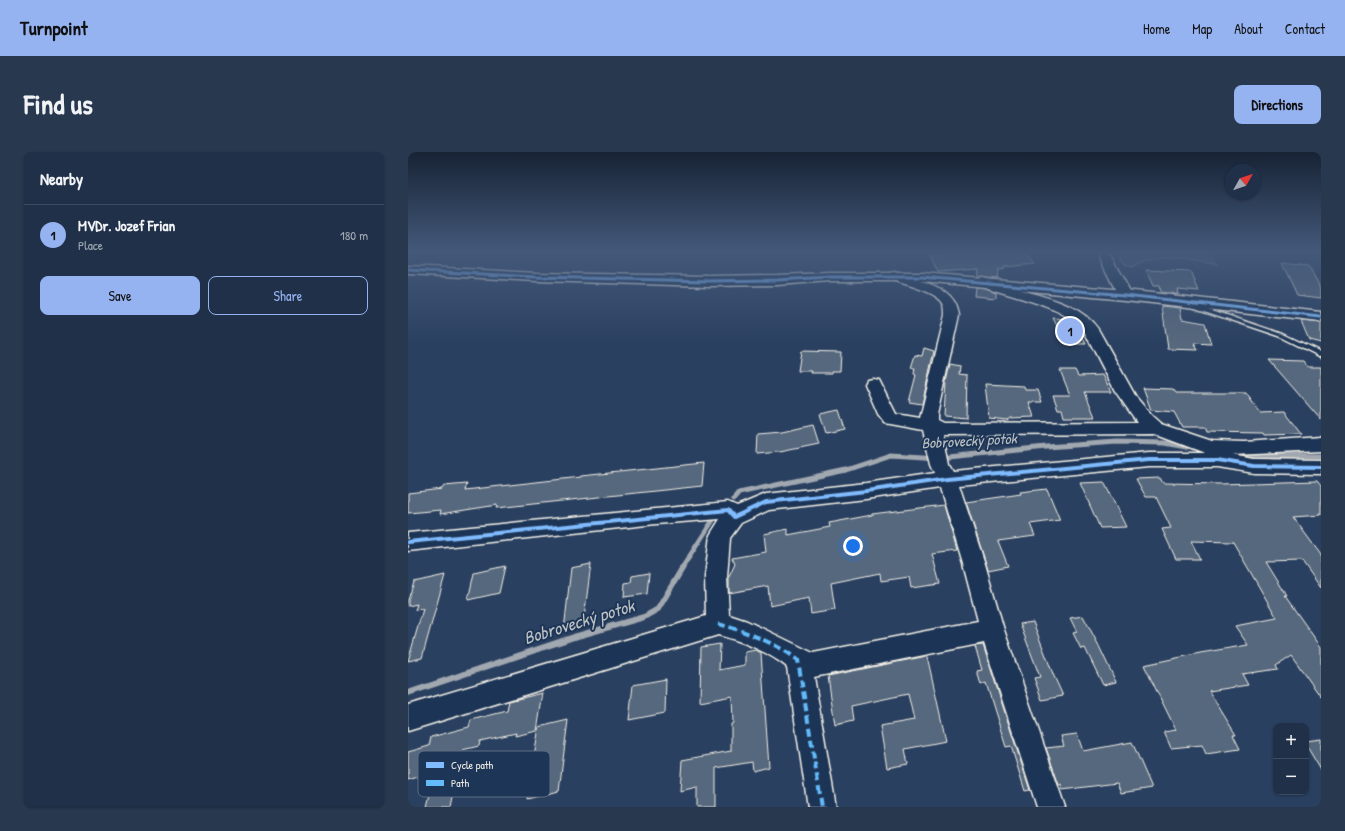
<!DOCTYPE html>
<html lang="en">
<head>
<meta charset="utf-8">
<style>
  :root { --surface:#203048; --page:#28384f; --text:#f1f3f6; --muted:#a2a9b4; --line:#3d4b60; --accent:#95b2f1 }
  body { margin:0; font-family:"Patrick Hand",sans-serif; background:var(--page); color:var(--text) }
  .controls { position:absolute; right:12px; bottom:12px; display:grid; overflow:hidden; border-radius:8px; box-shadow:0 1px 3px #0004 }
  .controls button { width:36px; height:36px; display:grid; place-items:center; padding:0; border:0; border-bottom:1px solid var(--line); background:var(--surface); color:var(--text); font:20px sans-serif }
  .compass { position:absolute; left:817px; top:12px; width:36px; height:36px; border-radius:50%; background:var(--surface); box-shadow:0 1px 3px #0004; rotate:50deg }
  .you { position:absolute; left:445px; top:394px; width:14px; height:14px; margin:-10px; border:3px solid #fff; border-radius:50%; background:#1a73e8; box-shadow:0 0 0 6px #1a73e833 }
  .badge { display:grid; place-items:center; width:26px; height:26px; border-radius:50%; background:var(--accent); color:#111; font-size:13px; font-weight:700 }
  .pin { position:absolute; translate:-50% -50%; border:2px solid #fff; box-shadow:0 1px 4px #0006 }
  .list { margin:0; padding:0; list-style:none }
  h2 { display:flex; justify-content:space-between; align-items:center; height:52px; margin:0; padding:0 16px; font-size:17px }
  h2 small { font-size:13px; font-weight:400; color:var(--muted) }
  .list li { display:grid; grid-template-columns:26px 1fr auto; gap:12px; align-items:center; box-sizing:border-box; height:60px; padding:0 16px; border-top:1px solid var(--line) }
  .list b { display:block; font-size:15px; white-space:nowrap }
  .list p { margin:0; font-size:13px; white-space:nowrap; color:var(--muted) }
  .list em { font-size:13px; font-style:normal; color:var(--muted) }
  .actions { display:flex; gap:8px; padding:12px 16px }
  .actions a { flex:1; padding:9px 0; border:1px solid var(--accent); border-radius:8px; text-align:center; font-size:14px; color:var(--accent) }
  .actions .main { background:var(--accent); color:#111 }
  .map { position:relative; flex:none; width:913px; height:655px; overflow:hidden; border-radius:8px }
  header { display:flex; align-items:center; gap:24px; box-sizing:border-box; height:56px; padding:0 20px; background:var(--accent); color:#111 }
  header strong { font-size:19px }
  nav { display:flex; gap:22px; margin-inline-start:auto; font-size:14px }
  .intro { display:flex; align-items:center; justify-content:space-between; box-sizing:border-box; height:96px; padding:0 24px }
  h1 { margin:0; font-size:28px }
  .button { padding:10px 18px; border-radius:8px; background:var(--accent); color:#111; font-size:14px; font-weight:700 }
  main { display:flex; gap:24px; padding:0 24px }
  aside { flex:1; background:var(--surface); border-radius:8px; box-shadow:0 1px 3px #0004 }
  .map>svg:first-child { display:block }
  .green { fill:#445771; stroke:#9ca4ac }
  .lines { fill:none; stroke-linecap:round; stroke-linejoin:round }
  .stream-far1 { stroke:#a1a8b0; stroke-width:5 }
  .stream { stroke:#a1a8b0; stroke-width:6 }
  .building { fill:#56677d; stroke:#f4f1e8 }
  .lane-casing { stroke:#f4f1e8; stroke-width:3 }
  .street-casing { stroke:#f4f1e8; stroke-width:3 }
  .secondary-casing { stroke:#f4f1e8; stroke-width:3 }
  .lane { fill:#1d3557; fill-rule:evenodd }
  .street { fill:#1d3557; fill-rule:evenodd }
  .secondary { fill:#1d3557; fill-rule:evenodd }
  .quiet { stroke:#63bbfa; stroke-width:4; stroke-dasharray:8 4; stroke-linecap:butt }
  .cycleway-far1-casing { stroke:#1d3557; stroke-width:5 }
  .cycleway-casing { stroke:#1d3557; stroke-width:6 }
  .cycleway-far1 { stroke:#80bcff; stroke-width:3 }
  .cycleway { stroke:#80bcff; stroke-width:4 }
  .labels { text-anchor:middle; stroke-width:4; stroke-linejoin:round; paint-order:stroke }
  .water-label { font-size:15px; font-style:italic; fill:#bdc1c2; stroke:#1d3557 }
  .near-water-label { font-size:18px; font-style:italic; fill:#bdc1c2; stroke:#1d3557 }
  .key { fill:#1d3557; stroke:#5e6d82; stroke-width:1 }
  .key-label { font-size:11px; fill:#f4f1e8 }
</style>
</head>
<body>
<header>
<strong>Turnpoint</strong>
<nav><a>Home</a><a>Map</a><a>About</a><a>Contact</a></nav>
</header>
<div class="intro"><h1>Find us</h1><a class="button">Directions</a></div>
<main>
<aside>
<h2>Nearby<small></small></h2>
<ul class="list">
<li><span class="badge">1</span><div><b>MVDr. Jozef Frian</b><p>Place</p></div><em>180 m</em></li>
</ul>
<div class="actions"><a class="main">Save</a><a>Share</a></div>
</aside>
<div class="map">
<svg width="913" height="655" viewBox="0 0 913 655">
  <rect width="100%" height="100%" fill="#2a4060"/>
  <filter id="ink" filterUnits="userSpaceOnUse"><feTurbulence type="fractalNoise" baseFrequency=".025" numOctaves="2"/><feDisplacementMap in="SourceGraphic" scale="8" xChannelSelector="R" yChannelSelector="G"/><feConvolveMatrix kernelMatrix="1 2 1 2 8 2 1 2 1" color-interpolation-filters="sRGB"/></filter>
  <g filter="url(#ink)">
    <!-- green -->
    <path class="green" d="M707,100H801L809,112C781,110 749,97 724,115L717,112Z"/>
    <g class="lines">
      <!-- stream-far1 -->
      <g class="stream-far1">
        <path d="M832,304H913"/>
        <path d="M326,347L331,341L438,318L483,303L532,306L638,295L709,290L757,291L779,295"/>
        <path d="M274,416L305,368"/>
      </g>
      <!-- stream -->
      <path class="stream" d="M0,541L166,485L236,465L250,457L275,415"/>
    </g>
    <!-- building -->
    <g class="building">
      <path d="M532,100H617L627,112L596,115L597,117L590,118L589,126L569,124L570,117L530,120L522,104L534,103Z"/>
      <path d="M874,111L900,114L913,136V146L889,143Z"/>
      <path d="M738,118L783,120L791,139L769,137L770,142L752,140L751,134H745Z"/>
      <path d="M567,135L577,136L588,140V146L566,144Z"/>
      <path d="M754,154L772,156L774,167L797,171L803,192L786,191L790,198L760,197Z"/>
      <path d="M645,166L659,167L668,173L678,192H658Z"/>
      <path d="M893,169L913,171V191L901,188Z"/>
      <path d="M516,196L526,199L514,252L501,250L508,223L506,222L507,216H503L507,203L514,204Z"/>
      <path d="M393,199L433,200L432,219H424V221H403L404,219H390Z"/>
      <path d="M861,208L895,209L900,215H913V268Z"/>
      <path d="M542,212L552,214L551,222L559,223L558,266L536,264L538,230Z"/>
      <path d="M652,218H667L670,224L695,223L703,240H677L687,265H656L654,257H650L645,243H662Z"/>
      <path d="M577,232L616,234L617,238H630L634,250H621L626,265L602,266L599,268L581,266Z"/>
      <path d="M735,236L765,237L768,241H838L852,261L876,260L893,282L856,283L855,281L799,280L797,275H774L766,260L743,258Z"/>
      <path d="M431,258L437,277L418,281L412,262Z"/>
      <path d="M405,273L411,292L372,300L349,302L350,282L374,280Z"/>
      <path d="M296,311L294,334L88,356L89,353L32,362L33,358L0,361V341L34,337L36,334L59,332L57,338L173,325V324Z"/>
      <path d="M752,326L755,331L812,332L909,329L913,334V363L885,365L913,403V436L894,409L858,410L879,444H877L913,495V545L883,503L868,513L870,517L834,522L840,533L801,539L828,583H825L832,597L798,602L794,593L763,596L756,580L768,578L736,513L792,501L840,493L827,474L869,466L825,390L783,389L792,407H768L754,377L763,376L748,345H738L728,327Z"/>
      <path d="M696,330L718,375L692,376L672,331Z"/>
      <path d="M639,337L652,368L622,372L627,384L590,389L600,414L580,418L558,350L613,342L612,340Z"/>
      <path d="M536,353L549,399L524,402L532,432L503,436L501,425L473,429L472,421L423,431L427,458L403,462L401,446L362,454L360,434L321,441V425L327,412L324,406L358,400L356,382L380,377V383L422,375L421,371L464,363V362Z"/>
      <path d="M183,412L175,474L156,478L163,416Z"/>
      <path d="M97,414L91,441L60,448L66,421Z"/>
      <path d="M241,421L239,442L216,445L217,431L223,430L224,424Z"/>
      <path d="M37,423L14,506L0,509L15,457L7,458L9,452L0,454V448L6,430Z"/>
      <path d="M675,464L690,492L708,530L695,533L677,496L673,497L665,481L669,480L662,466Z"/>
      <path d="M625,470L645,522L655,544L634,548L626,526L632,525L612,472Z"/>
      <path d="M312,492L311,518L337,513V500L348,498L353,501L361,615L345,619L344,610L308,616V655H289V635L272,639L274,608L323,599V572L325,571L324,544L292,550L293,495Z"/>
      <path d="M575,493L622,638L617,639L603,594L598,595L578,531L573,533L569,519L574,518L567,494Z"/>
      <path d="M519,504L538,589L497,597L500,612L479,616L472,574L506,568L500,542L443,554L445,569L427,573L420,524Z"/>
      <path d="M258,527L257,561L221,568L225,533Z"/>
      <path d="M135,541L129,579L107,584L108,581L72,589L71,594L54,598L43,655H19L27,620L0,628V600L21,594L23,585L61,575L63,568L99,559L101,549Z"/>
      <path d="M160,568L151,639L119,647L131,575Z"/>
      <path d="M669,582L675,599L724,590L744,636L713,641L709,631L654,638L653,632L651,633L638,596L656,594L653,584Z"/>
      <path d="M913,587V618L898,593V589Z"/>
    </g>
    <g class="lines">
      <!-- lane casing -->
      <g class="lane-casing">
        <path id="lane" d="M783,151L875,182L913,200V205L871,184L781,154L780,153Z"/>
      </g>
      <!-- street casing -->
      <g class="street-casing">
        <g id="street">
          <path d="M692,100H700L702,103L724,143L722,146H712L710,143L690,103Z"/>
          <path d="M486,120C493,122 500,125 507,127C528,134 547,139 551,163L529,263V268L535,271L729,270L707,239L674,175C645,150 604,146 569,132L567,129L569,126L574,125C585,128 595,133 606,136C635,145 672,151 690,177L728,245L744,264L753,272L804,289L836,290L913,285V299L825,303L846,307L913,308V322L846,321L809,315H741L551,333L577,412L596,478L657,655H629L576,491L406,525L428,655H400L379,515C360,500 334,489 310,483L0,579V553L298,464L297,425L302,383L312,367L248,372L0,399V381L320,350L329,354L358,342L458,331L527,321L523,312L515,278L477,271L470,262L457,232L459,228L465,227L471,228L488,262L512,266L537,163C537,160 537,156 536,153C530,139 495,132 481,127L480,124L481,121ZM746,282L797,301H741L545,319L541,312L535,283ZM532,336L555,412L570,469L405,501L339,469L321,463L319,425L322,386L333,371L361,358L458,347Z"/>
        </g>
      </g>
      <!-- secondary casing -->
      <g class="secondary-casing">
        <path id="secondary" d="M0,114L129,121L302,124L369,123L422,121H514L717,138L913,160V170L717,148L514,129H422L369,133L302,134L129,129L0,122Z"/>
      </g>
      <!-- lane -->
      <use href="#lane" class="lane"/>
      <!-- street -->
      <use href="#street" class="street"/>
      <!-- secondary -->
      <use href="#secondary" class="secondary"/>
      <!-- quiet -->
      <path class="quiet" d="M310,472C337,479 368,491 390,508L414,655"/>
      <!-- cycleway-far1 casing -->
      <g class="cycleway-far1-casing">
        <path id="cycleway-far1" d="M0,118L129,125L302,129L369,128L422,125H514L717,143L913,165"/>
      </g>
      <!-- cycleway casing -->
      <g class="cycleway-casing">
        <path id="cycleway" d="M0,390L320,358L326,365L358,350L458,339L539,327L741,308H809L846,314L913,315"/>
      </g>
      <!-- cycleway-far1 -->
      <use href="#cycleway-far1" class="cycleway-far1"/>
      <!-- cycleway -->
      <use href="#cycleway" class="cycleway"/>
    </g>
  </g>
  <!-- sky -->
  <linearGradient id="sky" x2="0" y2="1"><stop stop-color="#172335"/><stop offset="0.52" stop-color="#44597a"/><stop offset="1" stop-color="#44597a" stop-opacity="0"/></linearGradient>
  <rect width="913" height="192" fill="url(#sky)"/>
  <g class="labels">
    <!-- water labels -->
    <g class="water-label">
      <text transform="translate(561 289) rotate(-3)" y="5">Bobrovecký potok</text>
    </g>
    <!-- near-water labels -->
    <g class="near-water-label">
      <text transform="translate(171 470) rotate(-17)" y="6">Bobrovecký potok</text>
    </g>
  </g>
  <!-- legend -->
  <rect x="10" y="599" width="132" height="46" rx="6" class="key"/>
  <rect x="18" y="610" width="18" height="6" fill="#80bcff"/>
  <rect x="18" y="628" width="18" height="6" fill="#63bbfa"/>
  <g class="key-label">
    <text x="43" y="617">Cycle path</text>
    <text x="43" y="635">Path</text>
  </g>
</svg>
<div class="controls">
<button>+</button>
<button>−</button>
</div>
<svg class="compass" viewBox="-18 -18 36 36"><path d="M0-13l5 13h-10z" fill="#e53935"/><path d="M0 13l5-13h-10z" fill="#a2a9b4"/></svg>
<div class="you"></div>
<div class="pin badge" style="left:662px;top:179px">1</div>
</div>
</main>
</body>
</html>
